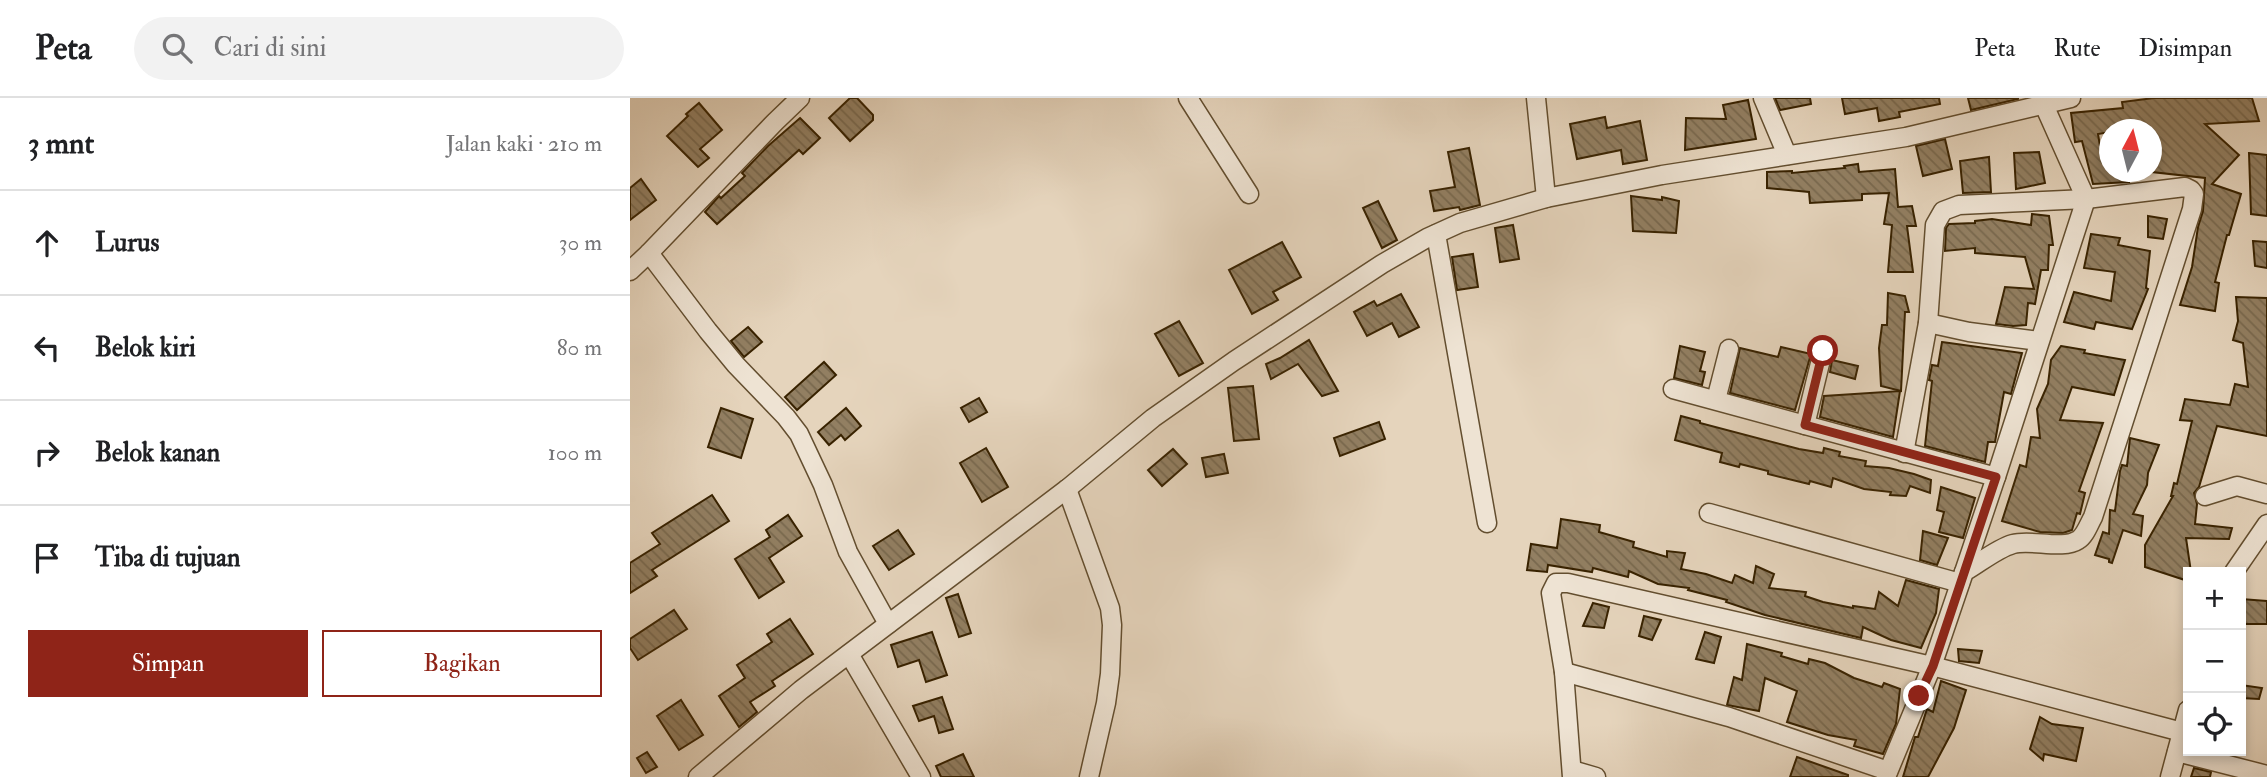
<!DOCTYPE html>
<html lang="id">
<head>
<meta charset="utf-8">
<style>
  :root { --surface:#fff; --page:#f2f2f2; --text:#202124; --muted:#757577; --line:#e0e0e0; --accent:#8f2418 }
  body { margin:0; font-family:"IM FELL Double Pica",serif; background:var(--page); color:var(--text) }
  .controls { position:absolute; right:21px; bottom:21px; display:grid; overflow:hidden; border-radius:0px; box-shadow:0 4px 10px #0003 }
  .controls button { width:63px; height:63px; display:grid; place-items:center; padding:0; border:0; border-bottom:2px solid var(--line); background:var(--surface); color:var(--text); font:35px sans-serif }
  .compass { position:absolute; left:1469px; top:21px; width:63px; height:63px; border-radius:50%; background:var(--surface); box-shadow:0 4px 10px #0003; rotate:7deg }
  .stop { position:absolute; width:21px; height:21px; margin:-16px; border:5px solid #8f2418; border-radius:50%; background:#fff }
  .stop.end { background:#8f2418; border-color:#fff; box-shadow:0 2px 7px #0008 }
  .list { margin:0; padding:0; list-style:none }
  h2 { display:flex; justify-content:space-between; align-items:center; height:91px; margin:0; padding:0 28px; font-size:30px }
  h2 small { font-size:23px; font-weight:400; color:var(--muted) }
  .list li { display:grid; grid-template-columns:46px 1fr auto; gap:21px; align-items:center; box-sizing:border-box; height:105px; padding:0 28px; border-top:2px solid var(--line) }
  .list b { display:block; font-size:26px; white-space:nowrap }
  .list em { font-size:23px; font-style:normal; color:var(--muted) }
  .actions { display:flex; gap:14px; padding:21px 28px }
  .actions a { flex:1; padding:16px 0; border:2px solid var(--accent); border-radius:0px; text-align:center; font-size:24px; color:var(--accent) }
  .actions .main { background:var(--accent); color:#fff }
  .icon { flex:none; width:38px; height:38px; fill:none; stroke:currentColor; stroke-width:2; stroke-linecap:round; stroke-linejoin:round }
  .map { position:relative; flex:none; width:1637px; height:679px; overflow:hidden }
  header { display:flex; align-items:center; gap:42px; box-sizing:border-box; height:98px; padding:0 35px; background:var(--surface); border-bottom:2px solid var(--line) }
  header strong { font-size:33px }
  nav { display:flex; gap:38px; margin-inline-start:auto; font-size:24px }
  .search { width:490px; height:63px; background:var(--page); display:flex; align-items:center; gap:18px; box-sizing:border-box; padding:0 24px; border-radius:38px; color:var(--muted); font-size:26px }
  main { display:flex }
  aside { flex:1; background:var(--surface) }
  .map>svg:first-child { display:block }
  .building { fill:url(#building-back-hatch); stroke:#382200; stroke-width:2 }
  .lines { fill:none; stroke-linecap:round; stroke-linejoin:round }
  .minor-casing { stroke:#634e2f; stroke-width:21 }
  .minor { stroke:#eee3d3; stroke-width:18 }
  .route { stroke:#8f2418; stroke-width:9 }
</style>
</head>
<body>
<header>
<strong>Peta</strong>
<div class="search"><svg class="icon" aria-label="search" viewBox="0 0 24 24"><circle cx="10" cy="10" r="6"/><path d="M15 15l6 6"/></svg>Cari di sini</div>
<nav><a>Peta</a><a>Rute</a><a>Disimpan</a></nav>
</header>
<main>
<aside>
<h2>3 mnt<small>Jalan kaki · 210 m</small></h2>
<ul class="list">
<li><svg class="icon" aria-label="ahead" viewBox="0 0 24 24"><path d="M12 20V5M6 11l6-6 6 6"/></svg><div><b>Lurus</b></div><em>30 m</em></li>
<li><svg class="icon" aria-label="left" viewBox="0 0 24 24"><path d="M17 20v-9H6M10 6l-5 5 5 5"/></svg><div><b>Belok kiri</b></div><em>80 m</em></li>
<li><svg class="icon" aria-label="right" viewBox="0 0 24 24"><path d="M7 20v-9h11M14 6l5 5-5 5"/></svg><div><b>Belok kanan</b></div><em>100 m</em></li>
<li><svg class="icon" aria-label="arrive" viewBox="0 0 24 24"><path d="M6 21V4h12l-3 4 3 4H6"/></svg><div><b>Tiba di tujuan</b></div></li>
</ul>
<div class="actions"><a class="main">Simpan</a><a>Bagikan</a></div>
</aside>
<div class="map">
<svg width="1637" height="679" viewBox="0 0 1637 679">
  <defs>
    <pattern id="building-back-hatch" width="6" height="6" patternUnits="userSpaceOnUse" patternTransform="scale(1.75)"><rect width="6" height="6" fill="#927f62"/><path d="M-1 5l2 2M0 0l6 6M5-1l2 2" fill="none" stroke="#78684e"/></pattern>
  </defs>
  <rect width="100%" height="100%" fill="#e5d4bc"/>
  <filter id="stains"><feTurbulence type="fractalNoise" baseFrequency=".00286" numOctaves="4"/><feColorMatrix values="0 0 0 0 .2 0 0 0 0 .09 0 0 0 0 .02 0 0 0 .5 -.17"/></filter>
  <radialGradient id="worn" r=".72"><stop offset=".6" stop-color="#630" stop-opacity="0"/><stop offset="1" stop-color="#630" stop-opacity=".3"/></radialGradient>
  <!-- building -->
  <g class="building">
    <path d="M220,0H227L243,17V22L220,43L199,20Z"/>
    <path d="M1145,0H1180L1181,6L1150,12Z"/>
    <path d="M1212,0H1309L1310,6L1269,14L1270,19L1249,23L1247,10L1215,16Z"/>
    <path d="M1338,0H1388V1L1341,12Z"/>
    <path d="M1524,0H1622L1629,23L1575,26L1609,57L1582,86L1611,96L1599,137H1597L1585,184L1589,185L1585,213L1550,207L1562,169L1568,129L1573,113L1575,80L1522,74V32H1480V34L1468,36L1472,60L1480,61V74H1498L1499,84L1463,86L1452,43L1445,44L1441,15L1493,10L1492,4Z"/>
    <path d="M1118,2L1126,41L1055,52L1056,20L1096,21L1093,7Z"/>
    <path d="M69,5L92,32L70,51L79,60L68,69L37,38L58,18L56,16Z"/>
    <path d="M975,19L977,30L1010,23L1017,62L993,66L991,52L947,61L940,26Z"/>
    <path d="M170,20L190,40L173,56L169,52L87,126L75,114L89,98L91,100L115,78L112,75L138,48Z"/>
    <path d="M1315,41L1322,71L1293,78L1286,48Z"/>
    <path d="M839,50L850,107L830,112L829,109L804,113L800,93L825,89L818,54Z"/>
    <path d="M1409,54L1415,85L1386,91L1384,55Z"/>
    <path d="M1619,55L1637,57V118L1621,116Z"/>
    <path d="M1359,59L1361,94L1333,95L1330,63Z"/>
    <path d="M1228,66L1229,74L1265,71L1268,109L1282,108L1286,128H1277L1283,174H1258L1262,127L1254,126L1259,95L1232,96V102L1180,105L1179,94L1137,90V74L1162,73V75L1215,70L1214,68Z"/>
    <path d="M11,81L26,102L0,122V90Z"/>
    <path d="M1001,98L1032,102V99L1049,103L1046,135L1003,133Z"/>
    <path d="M748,103L767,142L752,150L733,110Z"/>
    <path d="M1402,116L1419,118L1423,147H1419L1418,172H1411L1405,206L1398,205L1396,227L1383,228L1366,226L1375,189L1404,191L1395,159L1345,155V150L1315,153L1316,130L1319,126L1345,125V123L1362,121L1401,127Z"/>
    <path d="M1518,118L1537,121L1533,141L1518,139Z"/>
    <path d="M883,127L889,161L870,164L865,130Z"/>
    <path d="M1461,136L1490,140L1488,147L1520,153L1516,190L1518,191L1502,231L1466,224L1464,231L1434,224L1444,194L1481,203L1485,174L1454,170Z"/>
    <path d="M1623,143L1637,144V170L1625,168Z"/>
    <path d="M652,144L671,179L643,194L648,202L622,216L599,172Z"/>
    <path d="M843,156L848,189L827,192L822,159Z"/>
    <path d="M1258,195L1275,198L1279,214H1275L1271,293L1251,288L1249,250L1252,227H1257Z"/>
    <path d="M771,196L789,229L769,239L762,225L737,238L724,214L744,203L747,208Z"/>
    <path d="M1606,199L1637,200V338L1587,328L1569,389L1564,395L1567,406L1565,426L1602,430L1599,441L1556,440L1561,474H1558V483L1515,469V447L1543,398H1541L1544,385L1547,386L1562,323L1550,322L1555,301L1600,307L1605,286L1618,289L1613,245L1603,242L1608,223Z"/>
    <path d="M549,223L573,265L549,278L525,236Z"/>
    <path d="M118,229L132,244L114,259L101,243Z"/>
    <path d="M679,242L708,293L692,298L668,266L641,281L636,266L650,260Z"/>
    <path d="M1312,244L1392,255L1381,296L1374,294L1365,344H1358L1355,364L1295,348L1302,283L1299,282L1302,267L1308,268Z"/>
    <path d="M1050,248L1075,254L1070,273L1075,274L1072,287L1044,280Z"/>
    <path d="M1431,248L1455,252L1454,255L1495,262L1484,297L1442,289L1430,322L1473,325L1449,393L1455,395L1450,416L1447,415L1442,432L1433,435L1410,434L1372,423L1390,367L1396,369L1401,339L1410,340L1407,311L1418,286L1421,262Z"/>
    <path d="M1151,249L1181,256L1165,312L1100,295L1110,250L1148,259Z"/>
    <path d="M1202,262L1228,268L1225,281L1200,274Z"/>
    <path d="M194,264L206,277L167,312L155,299Z"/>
    <path d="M623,288L629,341L604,343L598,290Z"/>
    <path d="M1270,293L1263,339L1190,319L1194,298Z"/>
    <path d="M349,300L357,314L339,324L331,310Z"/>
    <path d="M91,310L123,321L111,360L78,349Z"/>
    <path d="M216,310L231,328L215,342L211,337L199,347L188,334Z"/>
    <path d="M1051,318L1070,323V325L1169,351L1193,355L1194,350L1210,354L1209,358L1236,363L1235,368L1259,370L1284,376L1301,382L1300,395L1280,388L1276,398L1260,397L1261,394L1234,391L1203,380L1201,389L1180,383L1179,386L1138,376V373L1110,366L1109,369L1090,364L1092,355L1045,342Z"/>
    <path d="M749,324L755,341L710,358L704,340Z"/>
    <path d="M1500,340L1529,347L1518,375L1517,387L1503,416L1513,418L1511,438L1493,432L1482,465L1479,464V461L1465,457L1473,434L1479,436L1480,412L1485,413L1490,373L1492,367L1497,368Z"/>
    <path d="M356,350L378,389L352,404L330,365Z"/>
    <path d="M543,351L557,366L532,388L518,372Z"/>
    <path d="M594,356L598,375L576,379L572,360Z"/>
    <path d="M1311,389L1345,400L1333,440L1309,434L1314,414L1307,412Z"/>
    <path d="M82,397L99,423L22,472L27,478L0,495V465L30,446L22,435Z"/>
    <path d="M158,417L172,438L139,460L154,484L129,500L105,461L140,439L136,432Z"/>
    <path d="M931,421L970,427L969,434L1004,444L1003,449L1037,459V453L1055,455L1051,471L1076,476L1102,485L1105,477L1123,485L1126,468L1144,476L1139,490L1176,494L1175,498L1193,504L1223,510V508L1245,511L1249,494L1268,508L1276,482L1309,491L1306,515L1291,550L1261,542L1233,529L1231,540L1135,517L1096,504L1097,502L1058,492L1059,490L1028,486L999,473L998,479L963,470L962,474L918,467L917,474L897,472L901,446L927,450Z"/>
    <path d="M268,432L284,456L259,472L243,448Z"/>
    <path d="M1293,433L1318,440L1307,467L1290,462Z"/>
    <path d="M328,496L341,535L329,539L316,500Z"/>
    <path d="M1611,501L1637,503V526H1611Z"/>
    <path d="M963,505L979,509L974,530L953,528Z"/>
    <path d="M44,512L57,531L8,562L0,550V541Z"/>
    <path d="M1014,518L1031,522L1022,542L1009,538Z"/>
    <path d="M160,521L183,556L142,583L145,588L120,604L127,614L109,629L89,598L115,580L107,567L142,544L137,536Z"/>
    <path d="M302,534L317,577L296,584L289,562L268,569L261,547Z"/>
    <path d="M1075,534L1091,539L1084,565L1066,561Z"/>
    <path d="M1117,546L1152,555L1151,558L1178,566L1179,561L1195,565L1224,580L1252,589L1254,585L1270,591L1266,626L1253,656L1224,648L1226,642L1198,637L1157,624L1167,593L1135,580L1129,613L1097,607L1104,579L1112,582Z"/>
    <path d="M1328,551L1352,553L1349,565L1329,563Z"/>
    <path d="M1311,583L1336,592L1324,630L1298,679H1273L1285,639H1288L1297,611L1303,614Z"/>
    <path d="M1611,587L1632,590L1629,601L1611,600Z"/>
    <path d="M312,599L323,631L309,635L304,618L289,623L283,608Z"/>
    <path d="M51,602L73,637L49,652L27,618Z"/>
    <path d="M1410,619L1422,626L1453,630L1446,663L1414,656L1413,662L1400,651Z"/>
    <path d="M17,654L27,669L16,675L7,660Z"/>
    <path d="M333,656L344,679H311L306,668Z"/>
    <path d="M1167,659L1218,677V679H1160Z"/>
    <path d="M1564,670L1581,674L1580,679H1561Z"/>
  </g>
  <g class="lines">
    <!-- minor casing -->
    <g class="minor-casing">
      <g id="minor">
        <path d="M170,0L145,24L19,155L78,233L106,267L156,319L169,336L193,387L218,454L258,526"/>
        <path d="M558,0L619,96"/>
        <path d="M906,0L916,100"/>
        <path d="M1133,0L1157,57"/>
        <path d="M806,136L857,425"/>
        <path d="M0,173L19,155"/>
        <path d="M1298,225L1339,234L1409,243"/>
        <path d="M1043,291L1366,379L1456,101L1414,7"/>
        <path d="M1086,302L1099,251"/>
        <path d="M1175,327L1193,253"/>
        <path d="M437,391L480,510L482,527L480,576L476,605L459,679"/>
        <path d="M1575,398L1607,388L1637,396"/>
        <path d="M1079,415L1330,485"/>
        <path d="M1334,474L1366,379"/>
        <path d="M1604,474L1637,426"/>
        <path d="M219,556L291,679"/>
        <path d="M934,574L1099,619L1258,673"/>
        <path d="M1547,654L1637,677"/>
        <path d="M942,672L966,679"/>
        <path d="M68,679L171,592L437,391L523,320L604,263L752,166L797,140L830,125L916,100L1032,77L1276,39L1441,0"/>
        <path d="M942,679L934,574L921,495L926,485H938L1302,568L1552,634"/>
        <path d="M1256,679L1302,568L1334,474C1350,465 1366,451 1383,446C1401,441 1433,452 1448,442C1455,438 1459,426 1463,419L1562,111L1564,96L1561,92L1555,89L1456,101L1329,107L1313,113L1305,127L1298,225L1274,355"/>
        <path d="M1540,679L1558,612"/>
      </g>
    </g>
    <!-- minor -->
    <use href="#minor" class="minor"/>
  </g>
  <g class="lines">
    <!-- route -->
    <path class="route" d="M1193,253L1175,327L1366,379L1303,568L1289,598"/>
  </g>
  <rect width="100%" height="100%" filter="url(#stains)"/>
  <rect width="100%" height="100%" fill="url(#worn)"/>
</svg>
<div class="controls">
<button>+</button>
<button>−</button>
<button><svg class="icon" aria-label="locate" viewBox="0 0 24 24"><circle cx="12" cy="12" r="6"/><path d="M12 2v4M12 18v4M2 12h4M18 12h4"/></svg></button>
</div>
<svg class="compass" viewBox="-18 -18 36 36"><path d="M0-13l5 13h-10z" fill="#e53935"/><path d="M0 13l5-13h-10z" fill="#757577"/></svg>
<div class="stop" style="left:1193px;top:253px"></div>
<div class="stop end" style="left:1289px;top:598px"></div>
</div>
</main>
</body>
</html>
